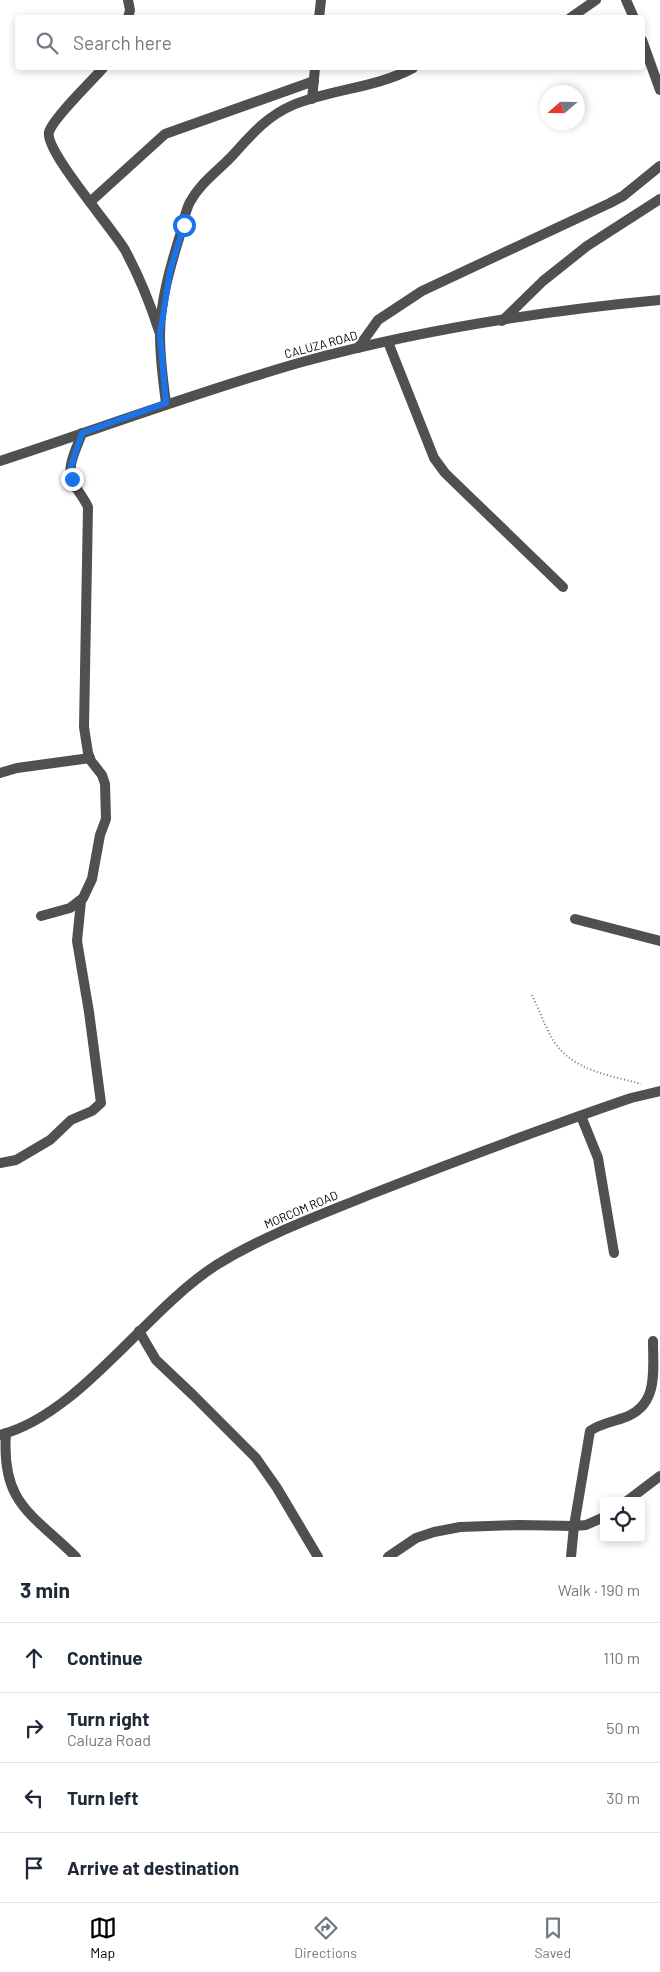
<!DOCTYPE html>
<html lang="en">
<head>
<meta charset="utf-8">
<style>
  :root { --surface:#fff; --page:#f6f6f7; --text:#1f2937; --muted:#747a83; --line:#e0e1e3; --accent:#000 }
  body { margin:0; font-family:Barlow,sans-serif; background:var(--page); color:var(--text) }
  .controls { position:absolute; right:15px; bottom:15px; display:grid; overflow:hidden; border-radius:5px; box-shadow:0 2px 8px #0003 }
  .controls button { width:45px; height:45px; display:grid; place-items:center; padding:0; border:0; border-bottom:1px solid var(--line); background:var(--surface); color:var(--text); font:25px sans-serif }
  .compass { position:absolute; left:540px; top:85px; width:45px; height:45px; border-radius:50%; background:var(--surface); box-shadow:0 2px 8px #0003; rotate:250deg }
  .stop { position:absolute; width:15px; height:15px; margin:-11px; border:4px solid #1a73e8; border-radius:50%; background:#fff }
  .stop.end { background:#1a73e8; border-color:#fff; box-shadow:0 1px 5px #0008 }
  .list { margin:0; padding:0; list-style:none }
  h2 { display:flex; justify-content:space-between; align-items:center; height:65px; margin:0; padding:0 20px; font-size:21px }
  h2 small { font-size:16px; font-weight:400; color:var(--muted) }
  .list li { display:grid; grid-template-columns:32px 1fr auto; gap:15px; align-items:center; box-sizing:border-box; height:70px; padding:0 20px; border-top:1px solid var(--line) }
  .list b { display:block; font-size:19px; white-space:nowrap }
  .list p { margin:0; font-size:16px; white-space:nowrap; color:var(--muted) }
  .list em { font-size:16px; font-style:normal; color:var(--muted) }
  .icon { flex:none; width:28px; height:28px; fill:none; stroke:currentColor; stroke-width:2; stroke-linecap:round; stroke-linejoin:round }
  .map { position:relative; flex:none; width:660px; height:1557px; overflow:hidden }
  .search { position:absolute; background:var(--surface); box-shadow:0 2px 8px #0003; left:15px; right:15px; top:15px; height:55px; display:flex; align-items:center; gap:12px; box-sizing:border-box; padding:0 18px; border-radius:5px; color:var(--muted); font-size:19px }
  .sheet { height:345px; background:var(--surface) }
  nav { display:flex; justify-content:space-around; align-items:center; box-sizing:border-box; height:70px; border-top:1px solid var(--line); background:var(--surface); font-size:14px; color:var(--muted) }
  nav a { display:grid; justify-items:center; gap:2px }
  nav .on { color:var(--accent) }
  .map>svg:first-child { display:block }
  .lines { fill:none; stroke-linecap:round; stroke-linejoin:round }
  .path { stroke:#727272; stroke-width:2; stroke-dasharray:1 2.5; stroke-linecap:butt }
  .minor { stroke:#505050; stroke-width:10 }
  .tertiary { stroke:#505050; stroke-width:10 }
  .route { stroke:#1a73e8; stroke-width:6 }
  .labels { text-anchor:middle; stroke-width:4; stroke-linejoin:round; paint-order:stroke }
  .street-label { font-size:12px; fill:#000; stroke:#fff }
</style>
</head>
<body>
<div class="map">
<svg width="660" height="1557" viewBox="0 0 660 1557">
  <rect width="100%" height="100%" fill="#fff"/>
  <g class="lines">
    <!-- path -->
    <path class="path" d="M532,995C539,1010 545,1026 553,1040C572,1071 610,1075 641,1084"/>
    <!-- minor -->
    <g class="minor">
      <path d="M128,0L130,10L128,18"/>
      <path d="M626,0L634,18"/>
      <path d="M319,18L321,0"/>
      <path d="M570,18L596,0"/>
      <path d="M642,40L660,90"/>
      <path d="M103,68C92,81 53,118 49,132C44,150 113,229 125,250C139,276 150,303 159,331"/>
      <path d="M312,99L315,68"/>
      <path d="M90,202L165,134L314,81"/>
      <path d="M502,321L543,281L587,246L660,199"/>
      <path d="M388,342L434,458L445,473L563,587"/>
      <path d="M358,348L378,320L422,291L610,203L623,196L660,166"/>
      <path d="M166,403C163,381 160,358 160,335C160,301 171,264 181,232C184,222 185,211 190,202C200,183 218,171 233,155C251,135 267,116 293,105C332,89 376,88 413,68"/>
      <path d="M0,773L17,768L90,758"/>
      <path d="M41,916L70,908L83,898L92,879L100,835L106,819L105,784L102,775L91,761L88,753L84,727L88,507C84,498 78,491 73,483C65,468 77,448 82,433"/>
      <path d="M575,919L660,941"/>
      <path d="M581,1116L598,1158L614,1253"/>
      <path d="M0,1163L16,1160L50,1140L71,1120L92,1111L101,1103L89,1012L77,941L81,901"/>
      <path d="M139,1331L156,1360L194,1396L256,1458L277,1488L318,1557"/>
      <path d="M6,1433C1,1503 31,1513 76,1557"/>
      <path d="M627,1501L660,1476"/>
      <path d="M388,1557L416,1538L434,1532L460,1527L519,1525L574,1526L586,1525L604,1517"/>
      <path d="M571,1557L574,1526L590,1431C599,1424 612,1422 623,1418C659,1406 653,1372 653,1341"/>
    </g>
    <!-- tertiary -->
    <g class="tertiary">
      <path d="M0,461C101,428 200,391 302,362C416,331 542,311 660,300"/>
      <path d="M0,1435C81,1414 146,1309 218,1264C265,1235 318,1216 369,1195C456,1161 543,1128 631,1098L660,1091"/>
    </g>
  </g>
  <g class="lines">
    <!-- route -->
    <path class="route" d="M72,479L71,466L82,433L166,403L160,334L170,271L184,225"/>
  </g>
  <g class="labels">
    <!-- street labels -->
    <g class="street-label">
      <text transform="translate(321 345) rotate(-15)" y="4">CALUZA ROAD</text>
      <text transform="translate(301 1210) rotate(-23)" y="4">MORCOM ROAD</text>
    </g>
  </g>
</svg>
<div class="controls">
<button><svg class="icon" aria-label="locate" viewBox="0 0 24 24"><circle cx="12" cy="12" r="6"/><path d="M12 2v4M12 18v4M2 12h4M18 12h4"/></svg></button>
</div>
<svg class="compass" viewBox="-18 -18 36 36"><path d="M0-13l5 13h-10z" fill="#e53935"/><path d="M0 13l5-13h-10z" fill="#747a83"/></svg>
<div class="stop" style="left:184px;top:225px"></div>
<div class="stop end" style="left:72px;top:479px"></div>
<div class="search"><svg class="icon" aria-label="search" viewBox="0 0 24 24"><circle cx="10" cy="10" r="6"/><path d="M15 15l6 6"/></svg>Search here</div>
</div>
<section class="sheet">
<h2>3 min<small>Walk · 190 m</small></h2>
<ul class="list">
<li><svg class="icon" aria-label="ahead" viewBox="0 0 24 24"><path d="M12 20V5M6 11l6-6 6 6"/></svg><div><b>Continue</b></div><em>110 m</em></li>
<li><svg class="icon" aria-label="right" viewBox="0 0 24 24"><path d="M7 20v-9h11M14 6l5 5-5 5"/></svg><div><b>Turn right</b><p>Caluza Road</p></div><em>50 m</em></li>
<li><svg class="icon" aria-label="left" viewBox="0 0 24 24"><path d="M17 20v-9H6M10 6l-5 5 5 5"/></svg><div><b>Turn left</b></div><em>30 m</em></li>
<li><svg class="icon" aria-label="arrive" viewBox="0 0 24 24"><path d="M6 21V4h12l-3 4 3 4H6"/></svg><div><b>Arrive at destination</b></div></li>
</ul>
</section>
<nav>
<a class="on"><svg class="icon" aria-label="map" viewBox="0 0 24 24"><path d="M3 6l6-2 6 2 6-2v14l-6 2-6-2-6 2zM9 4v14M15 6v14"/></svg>Map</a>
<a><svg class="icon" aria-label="directions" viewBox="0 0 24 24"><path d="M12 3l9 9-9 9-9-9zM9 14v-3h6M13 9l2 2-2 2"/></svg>Directions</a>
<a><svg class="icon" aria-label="saved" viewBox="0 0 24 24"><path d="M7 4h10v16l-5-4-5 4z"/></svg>Saved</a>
</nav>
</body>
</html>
